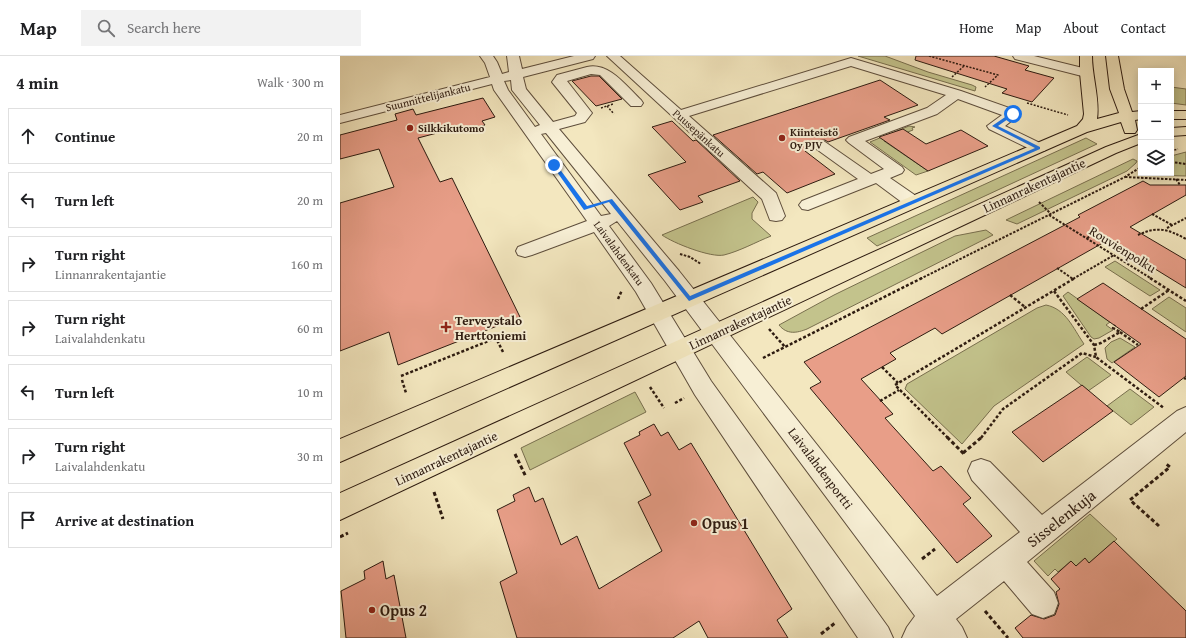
<!DOCTYPE html>
<html lang="en">
<head>
<meta charset="utf-8">
<style>
  :root { --surface:#fff; --page:#f2f2f2; --text:#202124; --muted:#757577; --line:#e0e0e0 }
  body { margin:0; font-family:"Gentium Book Plus",serif; background:var(--page); color:var(--text) }
  .controls { position:absolute; right:12px; top:12px; display:grid; overflow:hidden; border-radius:0px; box-shadow:0 2px 10px #0003 }
  .controls button { width:36px; height:36px; display:grid; place-items:center; padding:0; border:0; border-bottom:1px solid var(--line); background:var(--surface); color:var(--text); font:20px sans-serif }
  .stop { position:absolute; width:12px; height:12px; margin:-9px; border:3px solid #1a73e8; border-radius:50%; background:#fff }
  .stop.end { background:#1a73e8; border-color:#fff; box-shadow:0 1px 4px #0008 }
  .list { margin:0; padding:0; list-style:none }
  h2 { display:flex; justify-content:space-between; align-items:center; height:52px; margin:0; padding:0 16px; font-size:17px }
  h2 small { font-size:13px; font-weight:400; color:var(--muted) }
  .list li { display:grid; grid-template-columns:26px 1fr auto; gap:12px; align-items:center; box-sizing:border-box; height:56px; margin:0 8px 8px; padding:0 8px; border:1px solid var(--line); border-radius:0px }
  .list b { display:block; font-size:15px; white-space:nowrap }
  .list p { margin:0; font-size:13px; white-space:nowrap; color:var(--muted) }
  .list em { font-size:13px; font-style:normal; color:var(--muted) }
  .icon { flex:none; width:22px; height:22px; fill:none; stroke:currentColor; stroke-width:2; stroke-linecap:round; stroke-linejoin:round }
  .map { position:relative; flex:none; width:846px; height:582px; overflow:hidden }
  header { display:flex; align-items:center; gap:24px; box-sizing:border-box; height:56px; padding:0 20px; background:var(--surface); border-bottom:1px solid var(--line) }
  header strong { font-size:19px }
  nav { display:flex; gap:22px; margin-inline-start:auto; font-size:14px }
  .search { width:280px; height:36px; background:var(--page); display:flex; align-items:center; gap:10px; box-sizing:border-box; padding:0 14px; border-radius:0px; color:var(--muted); font-size:15px }
  main { display:flex }
  aside { flex:1; background:var(--surface) }
  .map>svg:first-child { display:block }
  .green { fill:#c3c38c; stroke:#786f4e }
  .building { fill:#e89e88; stroke:#2d1b10 }
  .lines { fill:none; stroke-linecap:round; stroke-linejoin:round }
  .minor-casing { stroke:#5e4e3c; stroke-width:2 }
  .major-casing { stroke:#2d1b10; stroke-width:2 }
  .path-far3 { stroke:#2d1b10; stroke-width:1.5; stroke-dasharray:2 1.5; stroke-linecap:butt }
  .path-far2 { stroke:#2d1b10; stroke-width:2; stroke-dasharray:2.5 1.5; stroke-linecap:butt }
  .path-far1 { stroke:#2d1b10; stroke-width:2.5; stroke-dasharray:3 2; stroke-linecap:butt }
  .path { stroke:#2d1b10; stroke-width:3; stroke-dasharray:4 2.5; stroke-linecap:butt }
  .minor { fill:#f7efd5; fill-rule:evenodd }
  .major { fill:#f3e7bf; fill-rule:evenodd }
  .route { fill:#1a73e8 }
  .poi-dot { fill:#8f2418; stroke:#f7efd5; stroke-width:1.5 }
  .labels { text-anchor:middle; stroke-width:4; stroke-linejoin:round; paint-order:stroke }
  .far-street-label { font-size:11px; fill:#2d1b10; stroke:#f7efd5 }
  .far-poi-label { font-size:11px; font-weight:bold; fill:#2d1b10; stroke:#f7efd5; text-anchor:start }
  .street-label { font-size:13px; fill:#2d1b10; stroke:#f7efd5 }
  .poi-label { font-size:13px; font-weight:bold; fill:#2d1b10; stroke:#f7efd5; text-anchor:start }
  .near-street-label { font-size:16px; fill:#2d1b10; stroke:#f7efd5 }
  .near-poi-label { font-size:16px; font-weight:bold; fill:#2d1b10; stroke:#f7efd5; text-anchor:start }
</style>
</head>
<body>
<header>
<strong>Map</strong>
<div class="search"><svg class="icon" aria-label="search" viewBox="0 0 24 24"><circle cx="10" cy="10" r="6"/><path d="M15 15l6 6"/></svg>Search here</div>
<nav><a>Home</a><a>Map</a><a>About</a><a>Contact</a></nav>
</header>
<main>
<aside>
<h2>4 min<small>Walk · 300 m</small></h2>
<ul class="list">
<li><svg class="icon" aria-label="ahead" viewBox="0 0 24 24"><path d="M12 20V5M6 11l6-6 6 6"/></svg><div><b>Continue</b></div><em>20 m</em></li>
<li><svg class="icon" aria-label="left" viewBox="0 0 24 24"><path d="M17 20v-9H6M10 6l-5 5 5 5"/></svg><div><b>Turn left</b></div><em>20 m</em></li>
<li><svg class="icon" aria-label="right" viewBox="0 0 24 24"><path d="M7 20v-9h11M14 6l5 5-5 5"/></svg><div><b>Turn right</b><p>Linnanrakentajantie</p></div><em>160 m</em></li>
<li><svg class="icon" aria-label="right" viewBox="0 0 24 24"><path d="M7 20v-9h11M14 6l5 5-5 5"/></svg><div><b>Turn right</b><p>Laivalahdenkatu</p></div><em>60 m</em></li>
<li><svg class="icon" aria-label="left" viewBox="0 0 24 24"><path d="M17 20v-9H6M10 6l-5 5 5 5"/></svg><div><b>Turn left</b></div><em>10 m</em></li>
<li><svg class="icon" aria-label="right" viewBox="0 0 24 24"><path d="M7 20v-9h11M14 6l5 5-5 5"/></svg><div><b>Turn right</b><p>Laivalahdenkatu</p></div><em>30 m</em></li>
<li><svg class="icon" aria-label="arrive" viewBox="0 0 24 24"><path d="M6 21V4h12l-3 4 3 4H6"/></svg><div><b>Arrive at destination</b></div></li>
</ul>
</aside>
<div class="map">
<svg width="846" height="582" viewBox="0 0 846 582">
  <rect width="100%" height="100%" fill="#f3e7bf"/>
  <filter id="stains"><feTurbulence type="fractalNoise" baseFrequency=".005" numOctaves="4"/><feColorMatrix values="0 0 0 0 .2 0 0 0 0 .09 0 0 0 0 .02 0 0 0 .5 -.17"/></filter>
  <radialGradient id="worn" r=".72"><stop offset=".6" stop-color="#630" stop-opacity="0"/><stop offset="1" stop-color="#630" stop-opacity=".3"/></radialGradient>
  <!-- green -->
  <g class="green">
    <path d="M518,0H545L588,16L632,29L636,31L635,35Z"/>
    <path d="M831,31L846,33V49L831,47Z"/>
    <path d="M569,70L575,71L572,72L573,74L544,85L588,115L576,119L530,86Z"/>
    <path d="M746,82L757,88L537,190L527,182Z"/>
    <path d="M846,96V120L804,119L806,117H831V100Z"/>
    <path d="M793,103L797,105L796,107L787,115L677,168L666,164Z"/>
    <path d="M413,141L418,146L412,157V163L431,180C416,186 400,195 384,199C371,202 333,187 322,179Z"/>
    <path d="M646,174L653,179L467,273C457,277 447,279 439,269L494,239L615,180Z"/>
    <path d="M775,205L820,234L810,240L765,211Z"/>
    <path d="M728,236L770,266L766,269L773,274L759,282L754,283L751,281L723,240Z"/>
    <path d="M829,241L846,252V276L812,253Z"/>
    <path d="M706,249C726,253 733,272 744,288L654,350L622,388L565,333L567,328L697,252Z"/>
    <path d="M780,282L795,291L772,307L767,303L765,292L771,286Z"/>
    <path d="M747,301L771,319L748,335L726,316Z"/>
    <path d="M790,333L814,351L791,369L767,350Z"/>
    <path d="M295,336L306,356L190,414L181,392Z"/>
    <path d="M750,458L777,483L749,507L745,503L736,510L731,505L718,516L715,513L708,520L694,505Z"/>
  </g>
  <!-- building -->
  <g class="building">
    <path d="M576,0H654L689,10L685,14L714,22L692,46L662,37L667,33L575,4Z"/>
    <path d="M251,20H259L282,43L256,50L232,25Z"/>
    <path d="M540,24L578,49L544,61L550,64L488,86L485,84L474,85L470,89L473,92L465,95L495,118L447,137L423,116L417,118L373,79Z"/>
    <path d="M143,42L155,61L142,65L145,69L123,75L120,71L78,82L100,126L112,122L180,261L58,309L49,276L0,295V147L54,131L39,93L0,103V79L57,64L55,58L73,53L76,59Z"/>
    <path d="M332,65L353,85L356,84L400,125L358,140L363,146L340,154L308,119L346,106L312,71Z"/>
    <path d="M563,73L586,88L621,74L648,90L588,115L539,81Z"/>
    <path d="M803,125L810,129H846V139L790,171L846,204V232L768,184L602,278L595,272L550,297L556,303L521,323L553,358L545,362L593,415L601,410L631,442L623,448L652,480L617,507L470,332L481,326L464,306L740,161L738,159Z"/>
    <path d="M763,227L846,283V320L819,341L774,306L801,288L737,243Z"/>
    <path d="M742,329L773,355L703,406L672,376Z"/>
    <path d="M314,368L321,380L328,376L339,394L351,387L452,553L437,564L448,582H368L359,565L333,582H177L160,526L177,517L157,454L175,445L173,439L189,431L195,446L203,442L221,489L237,480L259,533L322,495L298,446L311,439L284,387L300,379L299,376Z"/>
    <path d="M774,485L846,555V582H683L675,572L691,559L704,563L715,559L719,548L716,536L720,533L711,523L731,505L736,510L745,502L749,507Z"/>
    <path d="M43,505L46,523L54,519L66,582H6L1,535L25,523L24,515Z"/>
  </g>
  <g class="lines">
    <!-- minor casing -->
    <g class="minor-casing">
      <g id="minor">
        <path d="M140,0H153L157,6L162,18L169,16L167,0H179L182,13L234,0H255L253,3L183,21L186,33L213,66L235,60L237,57L212,26L217,19L247,11C269,6 286,30 301,44L303,47L301,50H291L260,19L251,18L227,25L252,57L245,66L219,73L339,215L597,540L680,476L632,424L628,415L632,406L641,403L650,406L702,459L837,355L846,351V376L687,506L714,536L718,547L714,558L703,562L692,558L664,525L616,563L622,571L627,582H562L567,571L575,560L325,225L277,165L269,170L311,227L371,325L548,571L553,582H518L355,339L296,236L254,176L192,199L185,201L178,199L176,195L178,191L247,165L154,34L152,28L0,67V59L150,21L145,7ZM171,24L172,34L200,69L195,71L168,34L164,25ZM206,77L271,158L261,160L201,78Z"/>
        <path d="M267,0H280L341,54L511,2L621,35L678,55L680,58L665,70L704,89L707,92L704,95H694L649,73L647,70L662,59L618,43L597,58L525,85L562,111L564,114L562,117L550,122L579,142L582,146L579,150L573,151L567,150L536,127L468,154L462,153L459,149L462,145L518,123L475,92L472,89L475,86H485L531,118L544,113L509,87L506,84L509,81L587,52L606,39L511,10L349,60L436,137L445,160L442,164L436,165L430,164L422,143Z"/>
        <path d="M673,0H694L751,14L752,17L746,21L675,3Z"/>
      </g>
    </g>
    <!-- major casing -->
    <g class="major-casing">
      <g id="major">
        <path d="M740,0H752C752,21 760,43 757,63L779,57L770,33L766,0H778L784,33L792,56L801,55V63L795,64L797,74L795,77H785L781,66L747,76L0,406V383L737,70L743,63L744,58L740,17Z"/>
        <rect x="831" y="55" width="15" height="8"/>
        <path d="M846,71V79L831,80V72Z"/>
        <path d="M801,78V87L776,97L0,464V437L766,91Z"/>
      </g>
    </g>
    <!-- path-far3 -->
    <g class="path-far3">
      <path d="M589,0L658,19L645,31"/>
      <path d="M612,21L624,10"/>
      <path d="M687,47L728,59"/>
      <path d="M267,50L274,58"/>
      <path d="M261,52L273,48"/>
      <path d="M831,95L838,93"/>
    </g>
    <!-- path-far2 -->
    <g class="path-far2">
      <path d="M831,106L846,108"/>
      <path d="M785,121L846,124"/>
      <path d="M836,123L840,129"/>
      <path d="M699,146L711,158"/>
      <path d="M812,158L832,169"/>
      <path d="M709,159L812,223"/>
      <path d="M827,172L846,162"/>
      <path d="M798,179C817,170 828,173 846,183"/>
      <path d="M747,182L757,177"/>
      <path d="M340,198L350,201L361,208"/>
      <path d="M717,212L733,223"/>
      <path d="M580,223L785,121L801,111"/>
      <path d="M733,223L774,199"/>
    </g>
    <!-- path-far1 -->
    <g class="path-far1">
      <path d="M810,222L846,245"/>
      <path d="M714,235L754,289L756,301L824,352"/>
      <path d="M670,239L685,251"/>
      <path d="M278,243L282,234"/>
      <path d="M801,253L829,234"/>
      <path d="M429,273L445,291"/>
      <path d="M780,276L798,289"/>
      <path d="M754,289L761,287L780,276L773,272L775,269"/>
      <path d="M423,302L582,222"/>
      <path d="M542,311L558,327"/>
      <path d="M61,320L156,282L163,296"/>
      <path d="M844,322L846,323"/>
      <path d="M62,324L66,337"/>
      <path d="M310,331L324,352"/>
      <path d="M540,345L559,334"/>
      <path d="M335,347L344,342"/>
      <path d="M608,382L555,329L735,222"/>
      <path d="M641,382L663,353L742,297L756,301"/>
    </g>
    <!-- path -->
    <g class="path">
      <path d="M607,381L625,399"/>
      <path d="M623,397L642,381"/>
      <path d="M175,398L186,421"/>
      <path d="M94,436L103,463"/>
      <path d="M819,470L790,444L830,411L825,407"/>
      <path d="M0,481L8,477"/>
      <path d="M582,503L595,493"/>
      <path d="M645,555L668,582"/>
      <path d="M481,578L495,567"/>
    </g>
    <!-- minor -->
    <use href="#minor" class="minor"/>
    <!-- major -->
    <use href="#major" class="major"/>
  </g>
  <!-- route -->
  <path class="route" d="M671,57L675,58L658,70L700,91V93L349,245L269,146L244,154L212,109L216,108L247,150L272,143L350,240L695,92L652,70Z"/>
  <!-- markers -->
  <g class="poi-dot">
    <circle cx="70" cy="72" r="4"/>
    <circle cx="442" cy="82" r="4"/>
    <path d="M104 265h4v4h4v4h-4v4h-4v-4h-4v-4h4z"/>
    <circle cx="354" cy="467" r="4"/>
    <circle cx="32" cy="554" r="4"/>
  </g>
  <g class="labels">
    <!-- far-street labels -->
    <g class="far-street-label">
      <text transform="translate(88 41) rotate(-14)" y="4">Suunnittelijankatu</text>
      <text transform="translate(359 77) rotate(42)" y="4">Puusepänkatu</text>
      <text transform="translate(279 197) rotate(54)" y="4">Laivalahdenkatu</text>
    </g>
    <!-- far-poi labels -->
    <g class="far-poi-label">
      <text x="78" y="76">Silkkikutomo</text>
      <text x="450" y="80">Kiinteistö<tspan x="450" dy="13">Oy PJV</tspan></text>
    </g>
    <!-- street labels -->
    <g class="street-label">
      <text transform="translate(694 129) rotate(-25)" y="5">Linnanrakentajantie</text>
      <text transform="translate(783 193) rotate(32)" y="5">Rouvienpolku</text>
      <text transform="translate(400 266) rotate(-25)" y="5">Linnanrakentajantie</text>
      <text transform="translate(106 402) rotate(-25)" y="5">Linnanrakentajantie</text>
      <text transform="translate(481 412) rotate(53)" y="5">Laivalahdenportti</text>
    </g>
    <!-- poi labels -->
    <g class="poi-label">
      <text x="115" y="269">Terveystalo<tspan x="115" dy="15">Herttoniemi</tspan></text>
    </g>
    <!-- near-street labels -->
    <g class="near-street-label">
      <text transform="translate(721 462) rotate(-38)" y="6">Sisselenkuja</text>
    </g>
    <!-- near-poi labels -->
    <g class="near-poi-label">
      <text x="362" y="473">Opus 1</text>
      <text x="40" y="560">Opus 2</text>
    </g>
  </g>
  <rect width="100%" height="100%" filter="url(#stains)"/>
  <rect width="100%" height="100%" fill="url(#worn)"/>
</svg>
<div class="controls">
<button>+</button>
<button>−</button>
<button><svg class="icon" aria-label="layers" viewBox="0 0 24 24"><path d="M12 4l9 5-9 5-9-5zM3 14l9 5 9-5"/></svg></button>
</div>
<div class="stop" style="left:673px;top:58px"></div>
<div class="stop end" style="left:214px;top:109px"></div>
</div>
</main>
</body>
</html>
